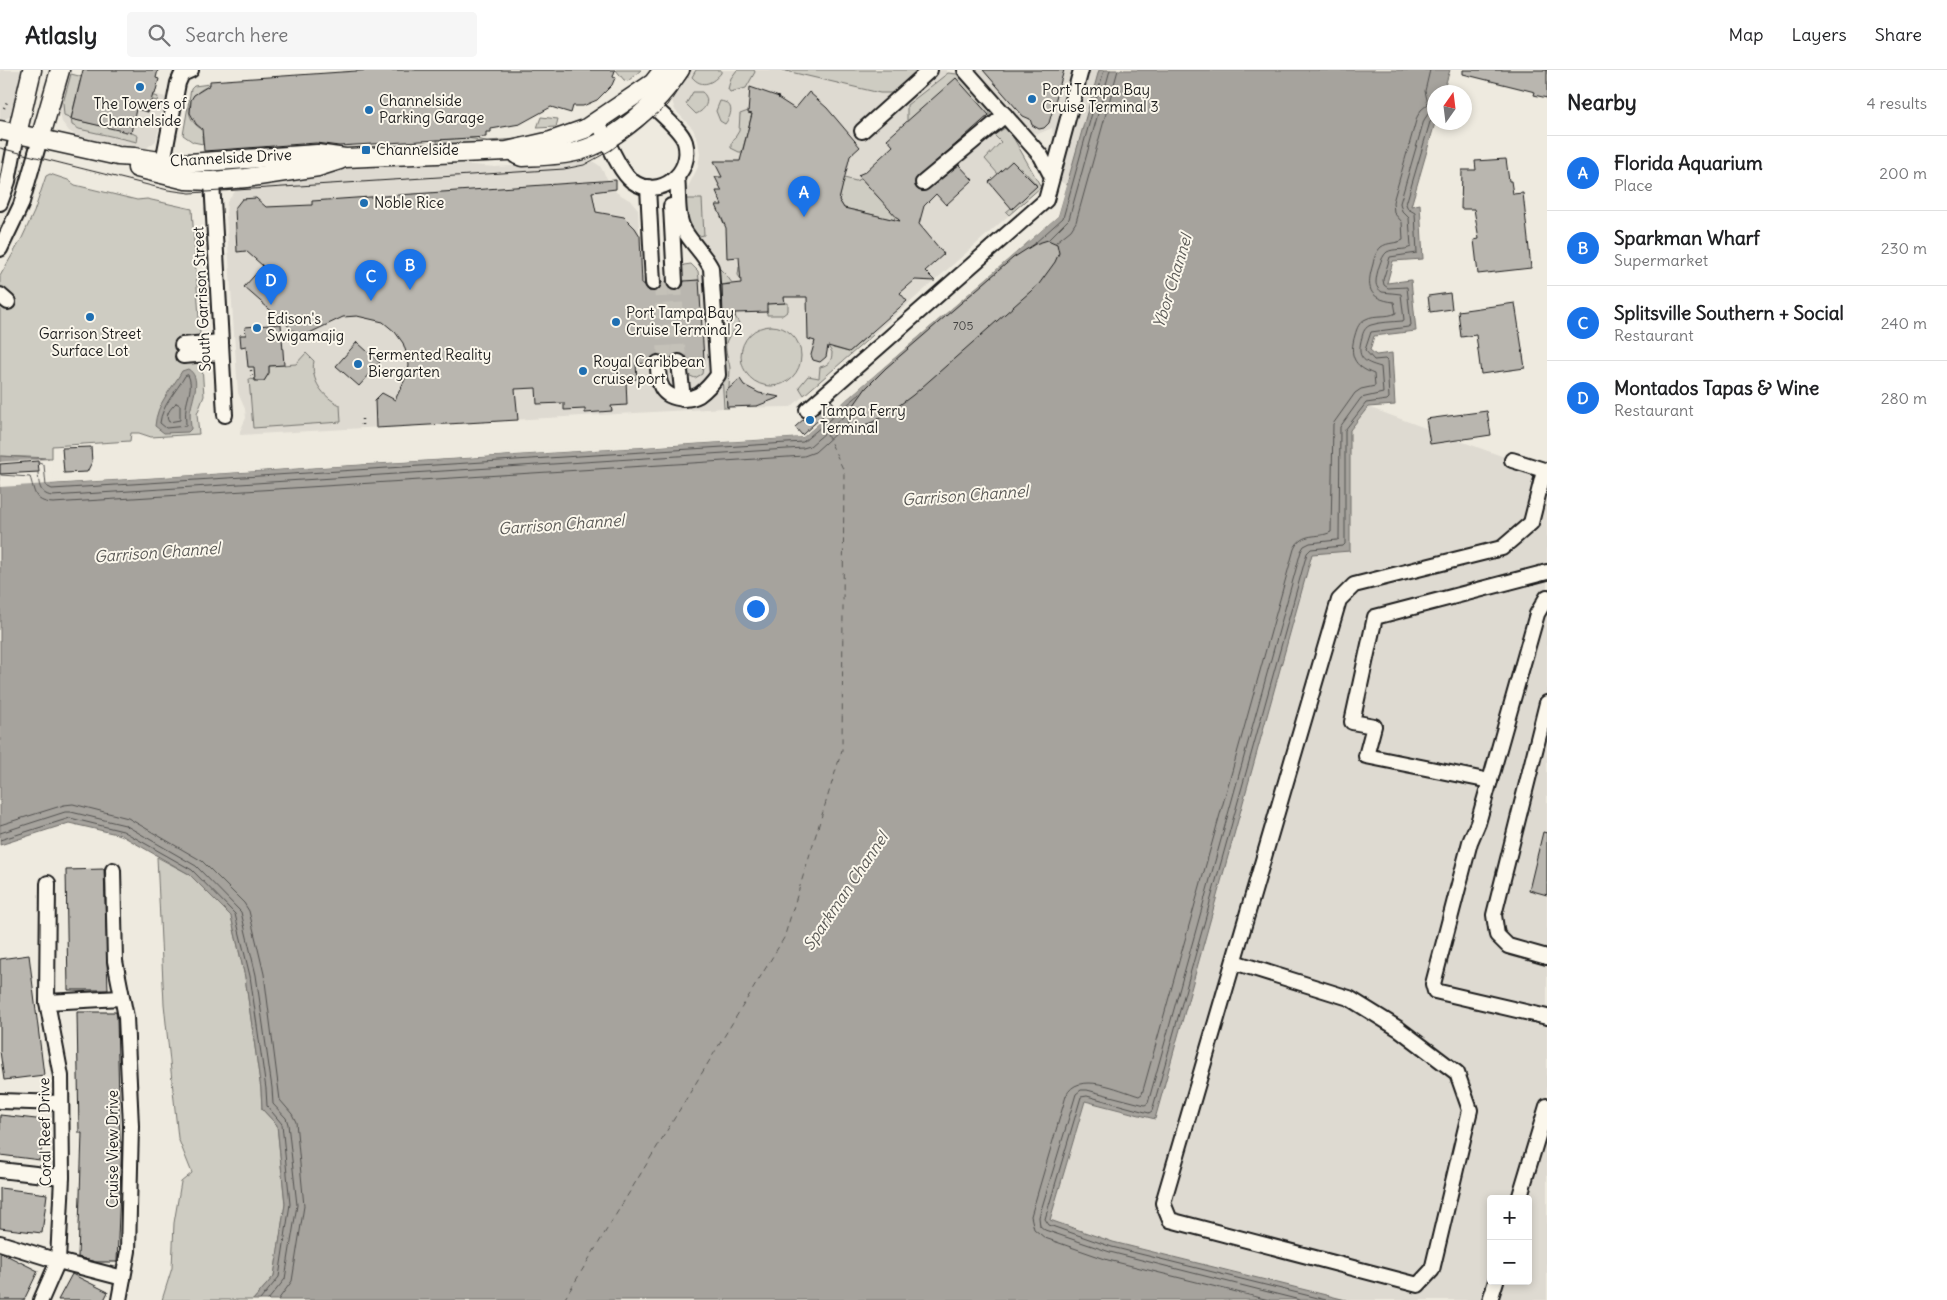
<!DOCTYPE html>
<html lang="en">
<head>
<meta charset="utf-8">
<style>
  :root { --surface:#fff; --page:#f6f6f6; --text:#202124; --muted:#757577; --line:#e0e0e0; --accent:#1a73e8 }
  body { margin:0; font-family:Delius,sans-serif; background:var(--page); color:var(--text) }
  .controls { position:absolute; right:15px; bottom:15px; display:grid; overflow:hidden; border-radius:5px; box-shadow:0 2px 8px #0003 }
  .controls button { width:45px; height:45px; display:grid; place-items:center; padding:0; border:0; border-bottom:1px solid var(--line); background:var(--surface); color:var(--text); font:25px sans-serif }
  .compass { position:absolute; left:1427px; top:15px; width:45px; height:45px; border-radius:50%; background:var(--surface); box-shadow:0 2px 8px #0003; rotate:14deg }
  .you { position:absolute; left:755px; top:538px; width:18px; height:18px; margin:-12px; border:4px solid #fff; border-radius:50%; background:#1a73e8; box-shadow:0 0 0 8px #1a73e833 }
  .badge { display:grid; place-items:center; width:32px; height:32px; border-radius:50%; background:var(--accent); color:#fff; font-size:16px; font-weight:700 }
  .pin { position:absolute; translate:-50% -41px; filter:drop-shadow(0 1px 2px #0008) }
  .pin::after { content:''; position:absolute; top:26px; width:18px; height:15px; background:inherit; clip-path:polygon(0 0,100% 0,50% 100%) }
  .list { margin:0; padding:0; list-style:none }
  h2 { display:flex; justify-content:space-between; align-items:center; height:65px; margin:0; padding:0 20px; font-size:21px }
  h2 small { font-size:16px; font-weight:400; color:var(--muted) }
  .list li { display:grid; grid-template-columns:32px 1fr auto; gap:15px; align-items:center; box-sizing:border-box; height:75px; padding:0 20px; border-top:1px solid var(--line) }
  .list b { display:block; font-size:19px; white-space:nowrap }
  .list p { margin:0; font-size:16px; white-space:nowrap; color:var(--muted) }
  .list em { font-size:16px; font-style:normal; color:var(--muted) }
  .icon { flex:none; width:28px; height:28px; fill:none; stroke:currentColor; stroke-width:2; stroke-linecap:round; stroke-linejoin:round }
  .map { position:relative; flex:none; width:1547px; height:1230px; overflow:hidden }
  header { display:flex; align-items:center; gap:30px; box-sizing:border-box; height:70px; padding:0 25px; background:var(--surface); border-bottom:1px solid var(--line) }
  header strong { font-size:24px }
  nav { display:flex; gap:28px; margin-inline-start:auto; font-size:18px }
  .search { width:350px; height:45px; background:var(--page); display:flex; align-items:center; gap:12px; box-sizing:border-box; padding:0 18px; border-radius:5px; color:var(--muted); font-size:19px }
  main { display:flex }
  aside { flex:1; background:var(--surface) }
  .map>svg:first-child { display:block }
  .built { fill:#dedad1; fill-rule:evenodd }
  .green { fill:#ceccc2; stroke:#75746f }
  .water { fill:#a6a39d; stroke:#6f6d69 }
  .pier { fill:#eeeadf }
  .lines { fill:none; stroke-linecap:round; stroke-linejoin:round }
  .shore { stroke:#535250; stroke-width:1 }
  .ferry { stroke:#5a5956; stroke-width:1; stroke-dasharray:6 5; stroke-linecap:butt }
  .building { fill:#b9b6af; stroke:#1c1c1c }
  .minor-tunnel { stroke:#c4c1b8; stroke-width:14; stroke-dasharray:14 7; stroke-linecap:butt }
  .minor-casing { stroke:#1c1c1c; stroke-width:18 }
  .major-casing { stroke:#1c1c1c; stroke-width:21 }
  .path { stroke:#1c1c1c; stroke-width:2.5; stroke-dasharray:1 4; stroke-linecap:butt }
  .minor { stroke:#fbf7ec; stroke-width:14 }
  .major { stroke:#fbf7ec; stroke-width:18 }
  .tram { stroke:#1c1c1c; stroke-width:1 }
  .poi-dot { fill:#1f6fb2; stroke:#fbf7ec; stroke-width:2 }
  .labels { text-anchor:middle; stroke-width:4; stroke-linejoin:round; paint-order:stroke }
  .number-label { font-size:12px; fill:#434241 }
  .poi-label { font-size:15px; fill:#1c1c1c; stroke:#fbf7ec; text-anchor:start }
  .street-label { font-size:15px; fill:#1c1c1c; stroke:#fbf7ec }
  .water-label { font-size:16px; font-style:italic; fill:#5a5956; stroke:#fbf7ec }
</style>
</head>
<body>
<header>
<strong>Atlasly</strong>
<div class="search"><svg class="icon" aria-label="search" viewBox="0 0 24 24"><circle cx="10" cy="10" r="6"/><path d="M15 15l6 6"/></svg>Search here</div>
<nav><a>Map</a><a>Layers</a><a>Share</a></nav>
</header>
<main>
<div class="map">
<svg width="1547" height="1230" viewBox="0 0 1547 1230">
  <rect width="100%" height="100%" fill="#eeeadf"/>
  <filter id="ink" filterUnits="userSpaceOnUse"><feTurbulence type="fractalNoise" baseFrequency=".02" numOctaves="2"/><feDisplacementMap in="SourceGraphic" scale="10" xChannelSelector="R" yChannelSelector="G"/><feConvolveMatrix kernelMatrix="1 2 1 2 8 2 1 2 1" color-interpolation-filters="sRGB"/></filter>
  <g filter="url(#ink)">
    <!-- built -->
    <g class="built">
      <path d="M0,0H24L14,40L11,46L5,49L0,50Z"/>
      <path d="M686,0H946L948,3L957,4L1013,67L1041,117L791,337L724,338L240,365V361L246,348L245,339L238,323L226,144L227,132L237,119L244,114L321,100L439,92L495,97L560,93L586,87L600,96L609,112L616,122L631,131L638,139L642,207L715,204L683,144L685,123L698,97L700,84L698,71L693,59L675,40L670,24Z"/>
      <path d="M975,0H1099L1067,115L1061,112L1052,58L1038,64L1029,61Z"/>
      <path d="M66,3L166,27L156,71L145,79L133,78L77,66L69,61L62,52L59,40Z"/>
      <path d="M1368,337L1526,395L1547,401V1230H1346L1113,1172L1050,1150L1085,1031L1155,1049L1312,484L1350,480V360ZM1491,1129H1528V1211H1491Z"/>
    </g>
    <!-- green -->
    <g class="green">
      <path d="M616,0H641L628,11L624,10Z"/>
      <path d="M696,0H721V3C713,13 702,19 692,7Z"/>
      <path d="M737,0H754L755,2L746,18L730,22L728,19L731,8Z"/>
      <path d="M782,0H918L892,23H880Z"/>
      <path d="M948,3L957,4L990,40V48L907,51V35Z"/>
      <path d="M71,4L83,7V9L158,27L157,31L80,11L71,49L130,62L138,66L137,72L79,59L72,55L71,48L64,45L63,33Z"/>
      <path d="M210,14V16C193,20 181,40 196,55C201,60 208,61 214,64L202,65L203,74L193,72L183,65L191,19L194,16Z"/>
      <path d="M693,22H702C711,29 706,40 696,44L686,34Z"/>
      <path d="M720,31C735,33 732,45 725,54L720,51L716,41Z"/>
      <path d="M748,41L752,44L742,82H739L731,78V74L739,61L740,44Z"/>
      <path d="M541,47L558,49L556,57L537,58Z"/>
      <path d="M1005,58L1013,67L1041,117L1009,145L1006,142L1011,138L1012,139L1037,115L1021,98L998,104L985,89L1001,72L994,65Z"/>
      <path d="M467,68L487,71L518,69L516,74L437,73V70Z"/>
      <path d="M50,104L68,110L75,115L137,130L147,129L192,139L204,326L197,344L199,364L151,367L139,363H131L130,371L52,376V388L0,386V206L22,168L34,142L46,106Z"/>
      <path d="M868,106L864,111L880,129H882L897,141L894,150L844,138L839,130L844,108L856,111Z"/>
      <path d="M684,129H702L704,165L695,167L687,155Z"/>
      <path d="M708,182L712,184L719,198L727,206L732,213L722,215L723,247L735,246L739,253C736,260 730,263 727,270C723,280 729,288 730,298C730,305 729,312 729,319L726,321L727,337L729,338H724L716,204Z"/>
      <path d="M691,194L698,201L699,210L680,212V198L684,195Z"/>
      <path d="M749,196L763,234L788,233V241L783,245H767V238H761L741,206L740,208L738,205L739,197Z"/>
      <circle cx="771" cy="286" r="30"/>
      <path d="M871,263L873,265L804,325L799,317L808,306L819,308L820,297C829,295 832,291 832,282L829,278V274L833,278L849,282Z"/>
      <path d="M306,283L314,291C310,310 323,327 340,335L341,352L253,358L249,309L264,311L269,303V296L296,294Z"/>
      <path d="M704,290L702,304L695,308L688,305L684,291Z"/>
      <path d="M157,787L189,804L231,846L245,907L261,1019L262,1039L277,1055L285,1134L274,1206L253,1230H162L172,1198L174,1153L181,1112L192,1103L178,1068L164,934Z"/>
    </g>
    <!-- water -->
    <g class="water">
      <path d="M1099,0H1450L1443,22H1434L1435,53L1411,136L1420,134L1423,189L1393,191L1387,213L1411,210L1416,261L1374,266L1370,280L1376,285L1392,283L1395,335L1368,337L1350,360V481L1312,484L1155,1049L1085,1031L1050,1150L1113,1172L1346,1230H253L274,1206L285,1134L277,1055L262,1039L261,1019L245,907L231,846L189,804L121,765L69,753L0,775V386L49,389L51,414L803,367L1058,146Z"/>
      <path d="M188,299C202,307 193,327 191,338C189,344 191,353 191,359L188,362L164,363L155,356C157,332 171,321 182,301Z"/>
    </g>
    <!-- pier -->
    <path class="pier" d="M1065,114L1067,115L1058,146L803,367L0,417V392L51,389L53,412L802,365L1056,145Z"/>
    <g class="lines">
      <!-- shore -->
      <g class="shore">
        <path d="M1049,169L1069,149L1110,0"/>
        <path d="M1056,172L1071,160L1076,152L1118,0"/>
        <path d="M1035,173L1063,148L1104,0"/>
        <path d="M188,305C194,316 187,328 186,338C185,344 186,350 186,356L166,358L160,353C162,335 176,322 185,306Z"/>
        <path d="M176,333L180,335V350L169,352C164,345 171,338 176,333Z"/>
        <path d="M39,393L44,395L46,416L52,419L803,372L860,324"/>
        <path d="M38,403C39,414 39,424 52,426L803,378L810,376L850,341"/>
        <path d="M1,405L30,407C35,421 33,432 53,433L804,386L815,382L846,354"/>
        <path d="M0,755L64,735L73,734L128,748L202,791L244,833L249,841L264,904L280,1030L292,1044L296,1052L304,1136L292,1211L278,1230"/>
        <path d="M0,763L65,742H71L125,755L196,796L241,842L256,905L272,1018L273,1034L286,1048L288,1054L297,1135L285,1209L268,1230"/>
        <path d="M0,770L70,748L123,761L192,800L235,844L250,906L266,1019L267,1036L282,1054L290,1134L279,1207L260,1230"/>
        <path d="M1269,1230L1108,1190L1045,1168L1034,1159L1031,1146L1066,1026C1077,1000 1119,1020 1139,1026L1142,1024L1294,479C1302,461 1318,469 1331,462L1333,354L1355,323L1361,319L1375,316L1374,304C1353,296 1349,285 1355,265C1357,258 1359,252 1366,249C1375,244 1387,248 1396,243L1394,232C1368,229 1366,217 1373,194C1374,188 1376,182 1381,177C1388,172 1396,174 1403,170L1402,152L1394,143L1393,132L1417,47L1421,40L1428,34L1425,21L1430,0"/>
        <path d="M1300,1230L1110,1182L1045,1160L1040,1156L1039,1147L1076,1024L1081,1020H1087L1145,1035L1148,1033L1301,481L1304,476L1310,473L1337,470L1339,469L1340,357L1361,328L1383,323L1381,297C1363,292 1356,288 1362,267C1363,262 1365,257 1371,255C1380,252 1392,252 1402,251L1404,250L1401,224L1382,222C1379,220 1376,217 1376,212C1376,205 1381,186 1387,182C1394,178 1404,181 1411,177L1409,148L1402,141L1400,133L1424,50L1428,44L1434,41"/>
        <path d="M1326,1230L1112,1177L1049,1155L1045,1149L1081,1027L1087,1026L1149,1043L1152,1041L1307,483L1311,479L1343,476L1345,474V360L1366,333L1387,330L1389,328L1387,291L1385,289L1374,290L1365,280L1371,262L1408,257L1411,255L1407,217L1388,218L1384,215L1383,210L1390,187L1417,183L1415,143L1408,139L1406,134L1430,52L1434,48"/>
      </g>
      <!-- ferry -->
      <path class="ferry" d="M564,1230L784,868L842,680L844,401L821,352"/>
    </g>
    <!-- building -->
    <g class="building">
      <path d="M83,0H158L156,8L159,9L155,24H153L148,42L136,39L131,63L71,49Z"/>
      <path d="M371,0H615L613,7L615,8L612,15L597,30L583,36H573L571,43L551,37L520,54L491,59V62H486V67L339,76L316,73L204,81L202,59L196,54L190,43L191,30L194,25L210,15V11Z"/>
      <path d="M983,0H1064L1049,53L1044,58L1039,59L1032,55L1030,49L1023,46Z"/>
      <path d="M1463,0H1547V28L1534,25L1535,22L1463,4Z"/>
      <path d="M956,8L989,45L915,110L917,119L925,121L959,95L973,110L946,135L936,124L924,136L919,154L944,184L925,201L935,211L915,210L900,223L907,231L849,282L828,276L826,287L820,292L813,290L811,285L815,271L808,269L807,227H784L785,233L767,234V242L735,243V247H723L722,215L741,213L739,187L727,188L726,158L716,135H722L716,121H722L715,107H722L714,91H740L752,44L748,43L750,17L779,27L778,28L795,39L809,22L827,38L860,77L850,86L839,130L844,138L900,151L858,105L865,102L893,76L887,69Z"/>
      <path d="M1506,89L1509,111H1511L1513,124L1523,123L1531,198L1478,204L1474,170L1479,169L1474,139H1461L1462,100H1476L1475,91Z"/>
      <path d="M1012,91L1037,116L1012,139L989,112Z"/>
      <path d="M616,110V119L592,122L596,142L624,147L635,158L640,166L642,214H644L649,221H657L662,213L666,212L671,220L676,221L683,216L684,211L699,210L704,290L688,291L686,286L679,283L673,285L670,292H667L663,286L658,284L651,288L649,293L636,294L637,309L626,310L627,335L611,336L612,341L585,343V339L564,340V333L537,334L536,318L515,319L518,350L376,358L375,330L382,323L395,330L408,303L409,295L407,285L403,273L395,262L383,252L357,246L343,247L301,267L244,217L263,196L246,181L237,182L235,138L242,129L256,128L266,137L312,135V131Z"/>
      <path d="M1048,170L1057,174L1059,183L1055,192L1039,214L913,325L889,343L873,352L859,357H847L849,346L854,335L866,318L886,298L1013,188L1035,174Z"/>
      <path d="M1450,223L1452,239L1430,242L1428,226Z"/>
      <path d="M1515,233L1525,298L1481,304L1476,265L1461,267L1458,241Z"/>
      <path d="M281,254L284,295L269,296V303L264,311H255L254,297H248L246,276L241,277L240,265H246L245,257Z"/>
      <path d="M357,272L380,293L359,316L336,296Z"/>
      <path d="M740,309L744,315L759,323L780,327L757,336L727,337L726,321Z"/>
      <path d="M831,330L835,335L802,365L795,357L805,348L813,347Z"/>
      <path d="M1487,341L1491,365L1430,374L1426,349Z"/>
      <path d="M91,377L92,392L87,402L64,403L62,378Z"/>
      <path d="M38,391L39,402L0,404V394Z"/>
      <path d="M1543,762L1547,763V825L1529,820Z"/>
      <path d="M104,799L108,920H68L66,800Z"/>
      <path d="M29,885L44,1005L4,1010L0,981V889Z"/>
      <path d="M77,942H116L117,948L120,1072H122L117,1192H95L78,1187L82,1063H79Z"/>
      <path d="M0,1045L45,1050L40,1090L0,1085Z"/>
      <path d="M0,1118L47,1124L42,1163L0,1158Z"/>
      <path d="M0,1182L38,1201L24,1230H0Z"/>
      <path d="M72,1204L108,1222L104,1230H58Z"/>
    </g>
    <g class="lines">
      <!-- minor-tunnel -->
      <g class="minor-tunnel">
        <path d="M675,212L679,292"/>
        <path d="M661,213L665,292"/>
      </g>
      <!-- minor casing -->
      <g class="minor-casing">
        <g id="minor">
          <path d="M965,0L1041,86L1052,107"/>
          <path d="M598,52C606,67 619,102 632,111C659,131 694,103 685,72C681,60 661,44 652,35"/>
          <path d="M862,61L930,0"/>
          <path d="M163,92L178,13L182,4L191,0"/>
          <path d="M212,111L225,345"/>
          <path d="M923,113L1005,45"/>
          <path d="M648,117L653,213"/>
          <path d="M0,133L8,111L17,64"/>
          <path d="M671,136L675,212"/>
          <path d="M0,179L21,135L40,69"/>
          <path d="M0,225L8,232"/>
          <path d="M182,275L221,272"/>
          <path d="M183,286L221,283"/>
          <path d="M679,292L683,329"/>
          <path d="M658,293C658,299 658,307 660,313C664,329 686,332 699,325C706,320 713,312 718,305L711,198C704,184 692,174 684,160C676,145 679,123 677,106"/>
          <path d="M807,340L1046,130L1081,0"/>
          <path d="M1512,390L1547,401"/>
          <path d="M1547,527L1537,544L1478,753L1470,772L1433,914L1435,921L1547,947"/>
          <path d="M1547,633L1494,845L1497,865L1508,876L1547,887"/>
          <path d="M1490,711L1366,686L1374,656L1352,652L1375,547L1547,502"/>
          <path d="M113,800L115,891L126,947L131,1056L128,1181L119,1230"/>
          <path d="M1234,892L1349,928L1399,959L1457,1003L1470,1040L1432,1200L1418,1215L1170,1150L1163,1133L1339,530L1354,515L1502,478L1531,453L1544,401"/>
          <path d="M47,932L121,928"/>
          <path d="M0,1031L61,1033"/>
          <path d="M0,1100L62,1107"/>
          <path d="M1519,1129L1547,1036"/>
          <path d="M0,1173L58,1191L123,1208"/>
          <path d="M41,1230L58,1191L62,1107L61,1006L47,932L48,813"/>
          <path d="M1490,1230L1496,1211"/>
        </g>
      </g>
      <!-- major casing -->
      <g class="major-casing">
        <g id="major">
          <path d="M0,60L118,86L134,87L172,93H189L317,84L345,88L507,81L551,71L585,59L653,13L663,0"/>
          <path d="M17,64L32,0"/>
          <path d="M40,69L60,0"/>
          <path d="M517,85L522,87C541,86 561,86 579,81C618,70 658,33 680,0"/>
          <path d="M137,98L186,110L212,111L246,108L318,97L340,90"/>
        </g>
      </g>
      <!-- path -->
      <g class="path">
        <path d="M4,38L8,30"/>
        <path d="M251,300L252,307H255"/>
        <path d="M362,349V358"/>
      </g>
      <!-- minor -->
      <use href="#minor" class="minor"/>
      <!-- major -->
      <use href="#major" class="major"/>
      <!-- tram -->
      <path class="tram" d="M0,78L168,120L190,123L564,99L584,95L611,80L668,35L691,0"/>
    </g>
  </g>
  <!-- markers -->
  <g class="poi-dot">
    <circle cx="140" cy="17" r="5"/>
    <circle cx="1032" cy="29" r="5"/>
    <circle cx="369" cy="40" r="5"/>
    <rect x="361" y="75" width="10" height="10" rx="2.5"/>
    <circle cx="364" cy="133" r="5"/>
    <circle cx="90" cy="247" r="5"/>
    <circle cx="616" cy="252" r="5"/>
    <circle cx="257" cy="258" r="5"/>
    <circle cx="358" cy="294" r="5"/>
    <circle cx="583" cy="301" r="5"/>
    <circle cx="810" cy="350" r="5"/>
  </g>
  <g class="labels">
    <!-- number labels -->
    <g class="number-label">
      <text x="963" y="260">705</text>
    </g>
    <!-- poi labels -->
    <g class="poi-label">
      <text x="1042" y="25">Port Tampa Bay<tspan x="1042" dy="17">Cruise Terminal 3</tspan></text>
      <text x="379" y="36">Channelside<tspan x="379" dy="17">Parking Garage</tspan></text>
      <text x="140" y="39" text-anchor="middle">The Towers of<tspan x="140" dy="17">Channelside</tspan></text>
      <text x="376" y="85">Channelside</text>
      <text x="374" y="138">Noble Rice</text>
      <text x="626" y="248">Port Tampa Bay<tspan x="626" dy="17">Cruise Terminal 2</tspan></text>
      <text x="267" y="254">Edison's<tspan x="267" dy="17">Swigamajig</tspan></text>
      <text x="90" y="269" text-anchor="middle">Garrison Street<tspan x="90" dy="17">Surface Lot</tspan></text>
      <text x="368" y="290">Fermented Reality<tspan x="368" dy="17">Biergarten</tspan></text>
      <text x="593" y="297">Royal Caribbean<tspan x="593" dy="17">cruise port</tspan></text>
      <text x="820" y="346">Tampa Ferry<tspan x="820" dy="17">Terminal</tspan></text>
    </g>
    <!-- street labels -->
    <g class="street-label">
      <text transform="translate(231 88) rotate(-3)" y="5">Channelside Drive</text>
      <text transform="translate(202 229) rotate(-93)" y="5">South Garrison Street</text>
      <text transform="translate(45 1062) rotate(-91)" y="5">Coral Reef Drive</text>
      <text transform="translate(113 1079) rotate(-90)" y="5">Cruise View Drive</text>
    </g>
    <!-- water labels -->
    <g class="water-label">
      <text transform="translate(1172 211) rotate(-73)" y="6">Ybor Channel</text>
      <text transform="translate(965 425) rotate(-4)" y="6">Garrison Channel</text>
      <text transform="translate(561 454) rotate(-4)" y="6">Garrison Channel</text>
      <text transform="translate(157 482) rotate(-4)" y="6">Garrison Channel</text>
      <text transform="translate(845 821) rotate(-56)" y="6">Sparkman Channel</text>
    </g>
  </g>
</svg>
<div class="controls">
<button>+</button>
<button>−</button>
</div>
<svg class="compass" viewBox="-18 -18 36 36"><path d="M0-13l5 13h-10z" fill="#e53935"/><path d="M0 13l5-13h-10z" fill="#757577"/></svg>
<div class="you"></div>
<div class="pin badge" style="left:804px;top:147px">A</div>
<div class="pin badge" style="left:410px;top:220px">B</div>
<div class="pin badge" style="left:371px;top:231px">C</div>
<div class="pin badge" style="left:271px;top:235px">D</div>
</div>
<aside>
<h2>Nearby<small>4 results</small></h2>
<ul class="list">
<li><span class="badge">A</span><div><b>Florida Aquarium</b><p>Place</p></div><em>200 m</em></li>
<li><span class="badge">B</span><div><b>Sparkman Wharf</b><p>Supermarket</p></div><em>230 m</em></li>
<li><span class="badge">C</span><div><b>Splitsville Southern + Social</b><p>Restaurant</p></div><em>240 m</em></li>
<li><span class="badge">D</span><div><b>Montados Tapas &amp; Wine</b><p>Restaurant</p></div><em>280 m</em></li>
</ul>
</aside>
</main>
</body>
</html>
